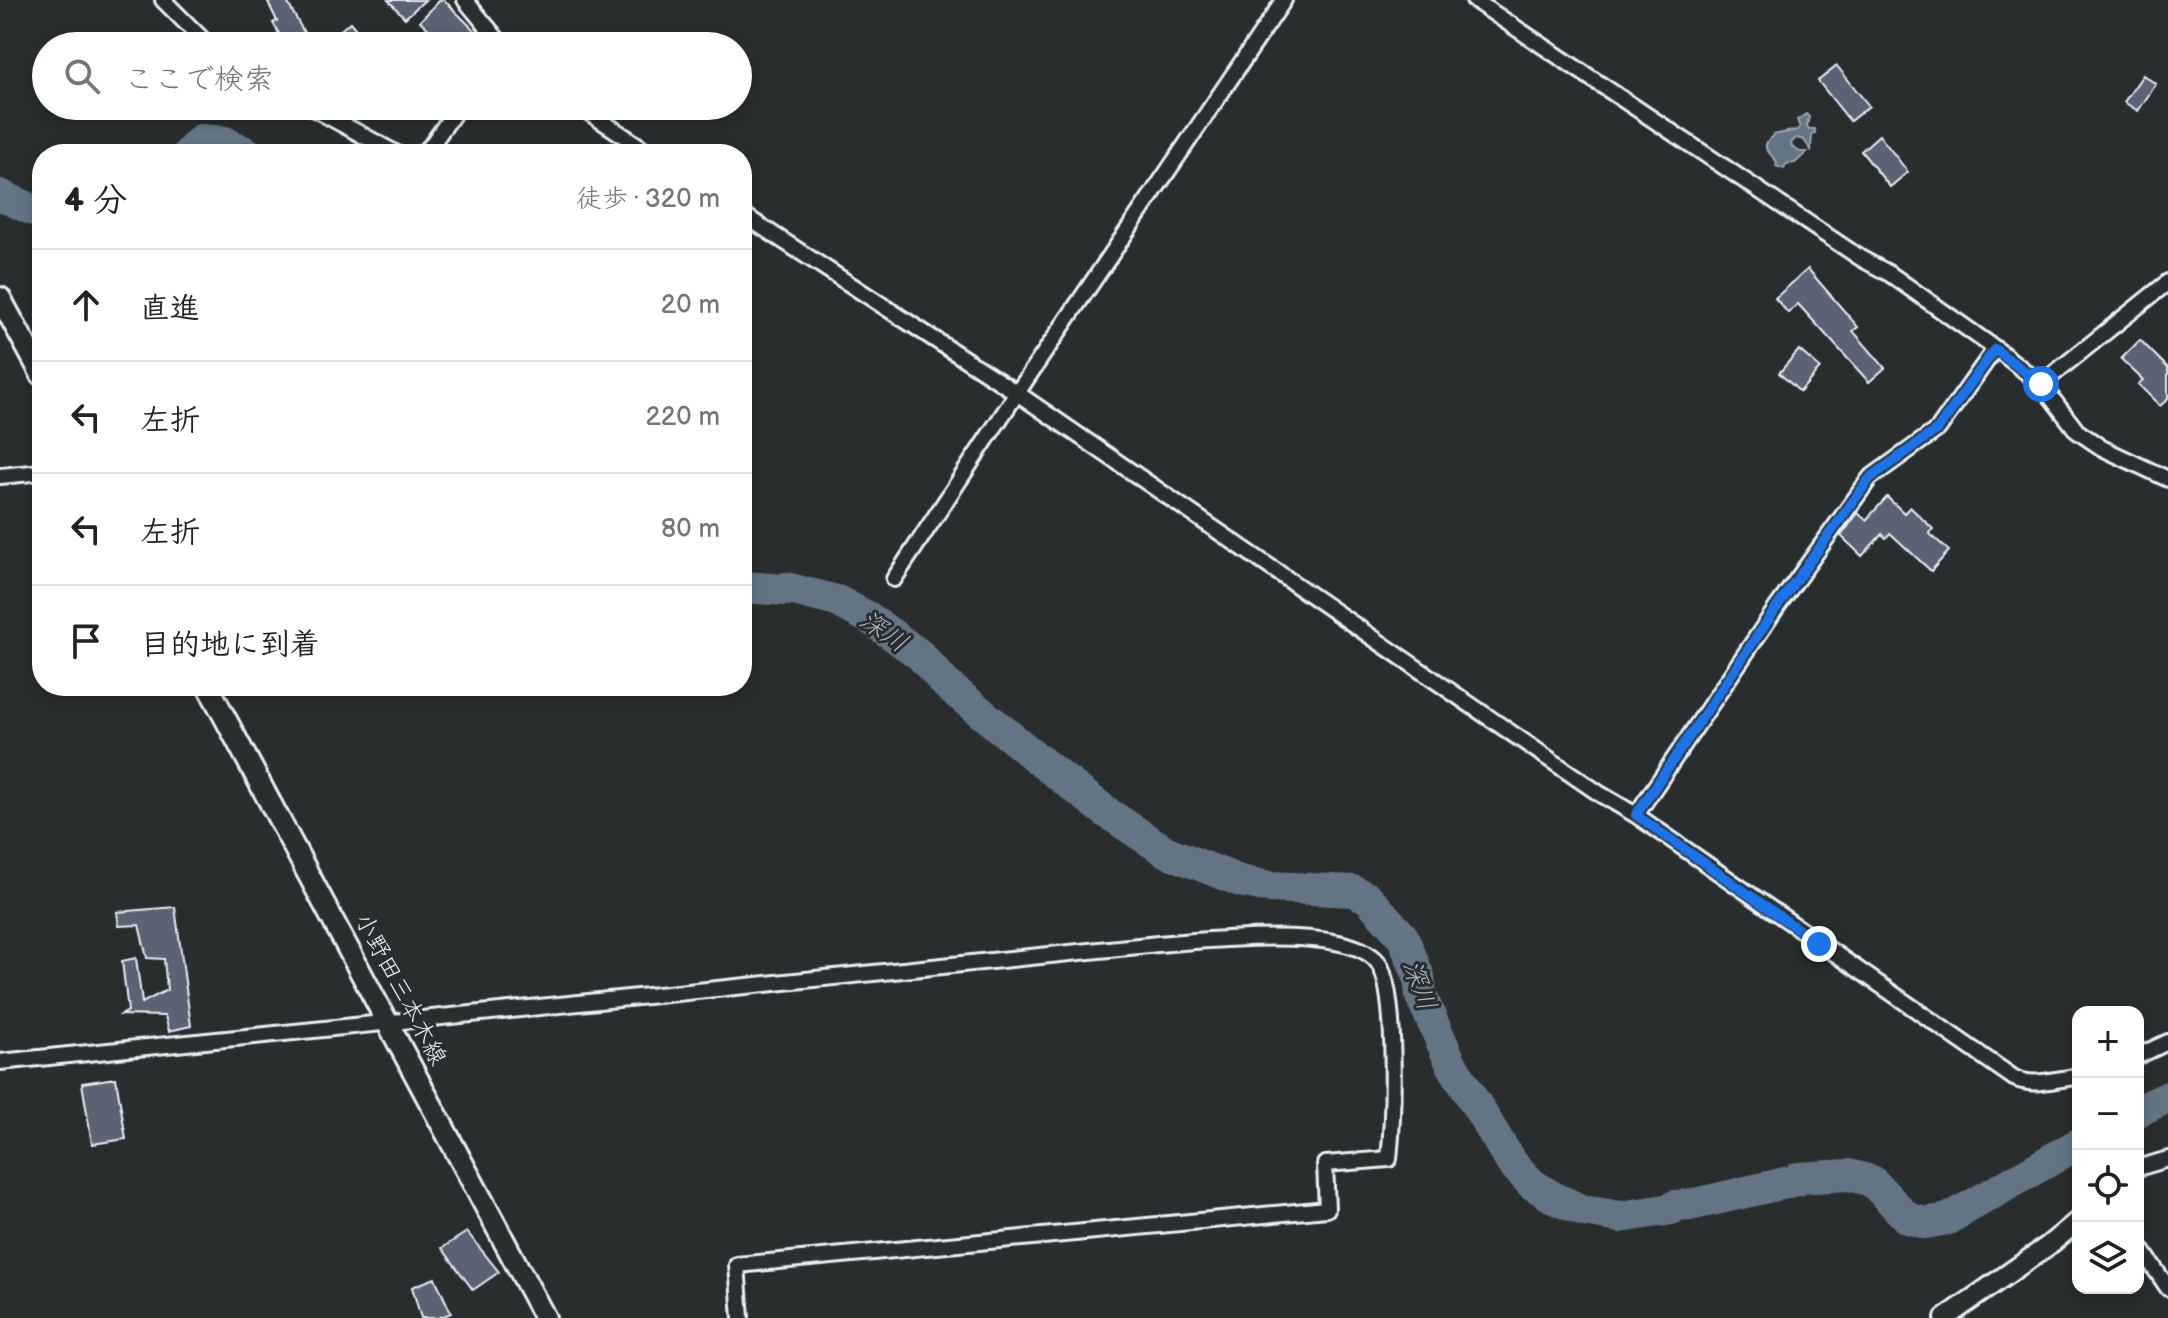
<!DOCTYPE html>
<html lang="ja">
<head>
<meta charset="utf-8">
<style>
  :root { --surface:#fff; --page:#f6f6f6; --text:#222; --muted:#767676; --line:#e0e0e0 }
  body { margin:0; font-family:"Balsamiq Sans","Klee One",sans-serif; background:var(--page); color:var(--text) }
  .controls { position:absolute; right:24px; bottom:24px; display:grid; overflow:hidden; border-radius:16px; box-shadow:0 4px 12px #0003 }
  .controls button { width:72px; height:72px; display:grid; place-items:center; padding:0; border:0; border-bottom:2px solid var(--line); background:var(--surface); color:var(--text); font:40px sans-serif }
  .stop { position:absolute; width:24px; height:24px; margin:-18px; border:6px solid #1a73e8; border-radius:50%; background:#fff }
  .stop.end { background:#1a73e8; border-color:#fff; box-shadow:0 2px 8px #0008 }
  .list { margin:0; padding:0; list-style:none }
  h2 { display:flex; justify-content:space-between; align-items:center; height:104px; margin:0; padding:0 32px; font-size:34px }
  h2 small { font-size:26px; font-weight:400; color:var(--muted) }
  .list li { display:grid; grid-template-columns:52px 1fr auto; gap:24px; align-items:center; box-sizing:border-box; height:112px; padding:0 32px; border-top:2px solid var(--line) }
  .list b { display:block; font-size:30px; white-space:nowrap }
  .list em { font-size:26px; font-style:normal; color:var(--muted) }
  .icon { flex:none; width:44px; height:44px; fill:none; stroke:currentColor; stroke-width:2; stroke-linecap:round; stroke-linejoin:round }
  .map { position:relative; flex:none; width:2168px; height:1318px; overflow:hidden }
  .search { position:absolute; background:var(--surface); box-shadow:0 4px 12px #0003; left:32px; top:32px; width:720px; height:88px; display:flex; align-items:center; gap:20px; box-sizing:border-box; padding:0 28px; border-radius:44px; color:var(--muted); font-size:30px }
  .panel { position:absolute; background:var(--surface); box-shadow:0 4px 12px #0003; left:32px; top:144px; width:720px; height:552px; border-radius:32px }
  .map>svg:first-child { display:block }
  .water { fill:#647584; stroke:#99a7b2; stroke-width:2 }
  .lines { fill:none; stroke-linecap:round; stroke-linejoin:round }
  .river { stroke:#647584; stroke-width:32 }
  .building { fill:#5a6273; stroke:#e8f1f8; stroke-width:2 }
  .minor-casing { stroke:#e8f1f8; stroke-width:20 }
  .tertiary-casing { stroke:#e8f1f8; stroke-width:24 }
  .secondary-casing { stroke:#e8f1f8; stroke-width:26 }
  .minor { stroke:#2a2d2e; stroke-width:14 }
  .tertiary { stroke:#2a2d2e; stroke-width:18 }
  .secondary { stroke:#2a2d2e; stroke-width:20 }
  .route { stroke:#1a73e8; stroke-width:10 }
  .labels { text-anchor:middle; stroke-width:6; stroke-linejoin:round; paint-order:stroke }
  .street-label { font-size:24px; fill:#e8f1f8; stroke:#2a2d2e }
  .water-label { font-size:26px; font-style:italic; fill:#adb9c4; stroke:#2a2d2e }
</style>
</head>
<body>
<div class="map">
<svg width="2168" height="1318" viewBox="0 0 2168 1318">
  <rect width="100%" height="100%" fill="#2a2d2e"/>
  <filter id="ink" filterUnits="userSpaceOnUse"><feTurbulence type="fractalNoise" baseFrequency=".0125" numOctaves="2"/><feDisplacementMap in="SourceGraphic" scale="16" xChannelSelector="R" yChannelSelector="G"/><feConvolveMatrix kernelMatrix="1 2 1 2 8 2 1 2 1" color-interpolation-filters="sRGB"/></filter>
  <g filter="url(#ink)">
    <!-- water -->
    <path class="water" d="M1806,114L1809,117L1807,126L1809,129H1815V133L1812,134L1811,150L1804,140L1796,138L1791,143L1792,147L1800,152H1807L1795,163L1786,164L1784,169L1776,166L1777,162L1766,149V144L1773,135L1797,130L1800,127L1797,120Z"/>
    <g class="lines">
      <!-- river -->
      <g class="river">
        <path d="M188,154L201,140L225,142L249,154"/>
        <path d="M0,195L42,214"/>
        <path d="M742,587L786,590V588L837,601L869,618L920,655L946,684L1044,764L1109,814L1165,851L1240,881L1270,887L1353,891L1368,898L1403,937L1419,977L1421,996L1451,1063L1511,1162L1532,1184L1556,1199L1584,1211L1620,1217L1672,1209L1675,1206L1690,1205L1798,1180V1178L1849,1175L1872,1181L1907,1218L1925,1223L1948,1219L2078,1144"/>
        <path d="M2138,1111L2168,1097"/>
      </g>
    </g>
    <!-- building -->
    <g class="building">
      <path d="M267,0H286L306,36L286,46L273,23L277,21Z"/>
      <path d="M388,0H425L405,18Z"/>
      <path d="M440,0H444L490,46H424L435,35L420,21Z"/>
      <path d="M350,22L370,46H344L335,35Z"/>
      <path d="M1837,66L1869,106L1850,121L1818,81Z"/>
      <path d="M2143,75L2156,84L2138,111L2124,102Z"/>
      <path d="M1879,135L1908,172L1890,187L1861,151Z"/>
      <path d="M1808,269L1858,327L1853,331L1885,368L1869,382L1798,304L1788,313L1775,298Z"/>
      <path d="M2140,340L2168,368V399L2160,406L2138,384L2143,380L2121,359Z"/>
      <path d="M1799,350L1820,368L1800,392L1779,373Z"/>
      <path d="M1887,497L1904,513L1910,507L1933,529L1929,533L1949,551L1931,571L1890,533L1886,538L1882,534L1862,556L1841,536L1858,513L1866,520Z"/>
      <path d="M175,907L191,1026L169,1031L165,1016L121,1015L128,1011L122,961L136,958L142,1003L167,990L164,959L147,958L139,925L119,926L117,912Z"/>
      <path d="M116,1078L126,1139L92,1144L82,1083Z"/>
      <path d="M467,1232L499,1272L473,1290L442,1248Z"/>
      <path d="M435,1278L451,1313L438,1318H421L412,1287Z"/>
    </g>
    <g class="lines">
      <!-- minor casing -->
      <g class="minor-casing">
        <g id="minor">
          <path d="M163,0L209,46"/>
          <path d="M465,0L503,46"/>
          <path d="M1474,0L1862,259L1890,274L2003,354L2041,384L2077,431L2102,448L2168,479"/>
          <path d="M309,106L397,154"/>
          <path d="M579,106L651,154"/>
          <path d="M421,154L430,147L459,106"/>
          <path d="M742,214L1017,393L1600,794L1636,815L2014,1078C2034,1088 2057,1078 2078,1077"/>
          <path d="M2041,384L2168,282"/>
          <path d="M0,476L42,472"/>
          <path d="M894,579L1017,393L1284,0"/>
          <path d="M1636,815L1777,607L1870,478L1938,429L1995,349"/>
          <path d="M2138,1056L2168,1042"/>
          <path d="M0,1062L1158,944C1202,941 1353,923 1379,964C1398,995 1393,1121 1389,1159L1325,1164L1327,1209L737,1265L741,1318"/>
          <path d="M2138,1168L2168,1159"/>
          <path d="M2138,1244L2168,1288"/>
        </g>
      </g>
      <!-- tertiary casing -->
      <g class="tertiary-casing">
        <path id="tertiary" d="M1945,1318L2049,1245L2078,1221"/>
      </g>
      <!-- secondary casing -->
      <g class="secondary-casing">
        <g id="secondary">
          <path d="M0,298L42,375"/>
          <path d="M208,686L545,1318"/>
        </g>
      </g>
      <!-- minor -->
      <use href="#minor" class="minor"/>
      <!-- tertiary -->
      <use href="#tertiary" class="tertiary"/>
      <!-- secondary -->
      <use href="#secondary" class="secondary"/>
    </g>
  </g>
  <g class="lines" filter="url(#ink)">
    <!-- route -->
    <path class="route" d="M1819,944L1636,815L1777,607L1870,478L1938,429L1995,349L2041,384"/>
  </g>
  <g class="labels">
    <!-- street labels -->
    <g class="street-label">
      <text transform="translate(401 989) rotate(62)" y="8">小野田三本木線</text>
    </g>
    <!-- water labels -->
    <g class="water-label">
      <text transform="translate(884 631) rotate(34)" y="9">深川</text>
      <text transform="translate(1420 985) rotate(70)" y="9">深川</text>
    </g>
  </g>
</svg>
<div class="controls">
<button>+</button>
<button>−</button>
<button><svg class="icon" aria-label="locate" viewBox="0 0 24 24"><circle cx="12" cy="12" r="6"/><path d="M12 2v4M12 18v4M2 12h4M18 12h4"/></svg></button>
<button><svg class="icon" aria-label="layers" viewBox="0 0 24 24"><path d="M12 4l9 5-9 5-9-5zM3 14l9 5 9-5"/></svg></button>
</div>
<div class="stop" style="left:2041px;top:384px"></div>
<div class="stop end" style="left:1819px;top:944px"></div>
<div class="search"><svg class="icon" aria-label="search" viewBox="0 0 24 24"><circle cx="10" cy="10" r="6"/><path d="M15 15l6 6"/></svg>ここで検索</div>
<section class="panel">
<h2>4 分<small>徒歩 · 320 m</small></h2>
<ul class="list">
<li><svg class="icon" aria-label="ahead" viewBox="0 0 24 24"><path d="M12 20V5M6 11l6-6 6 6"/></svg><div><b>直進</b></div><em>20 m</em></li>
<li><svg class="icon" aria-label="left" viewBox="0 0 24 24"><path d="M17 20v-9H6M10 6l-5 5 5 5"/></svg><div><b>左折</b></div><em>220 m</em></li>
<li><svg class="icon" aria-label="left" viewBox="0 0 24 24"><path d="M17 20v-9H6M10 6l-5 5 5 5"/></svg><div><b>左折</b></div><em>80 m</em></li>
<li><svg class="icon" aria-label="arrive" viewBox="0 0 24 24"><path d="M6 21V4h12l-3 4 3 4H6"/></svg><div><b>目的地に到着</b></div></li>
</ul>
</section>
</div>
</body>
</html>
